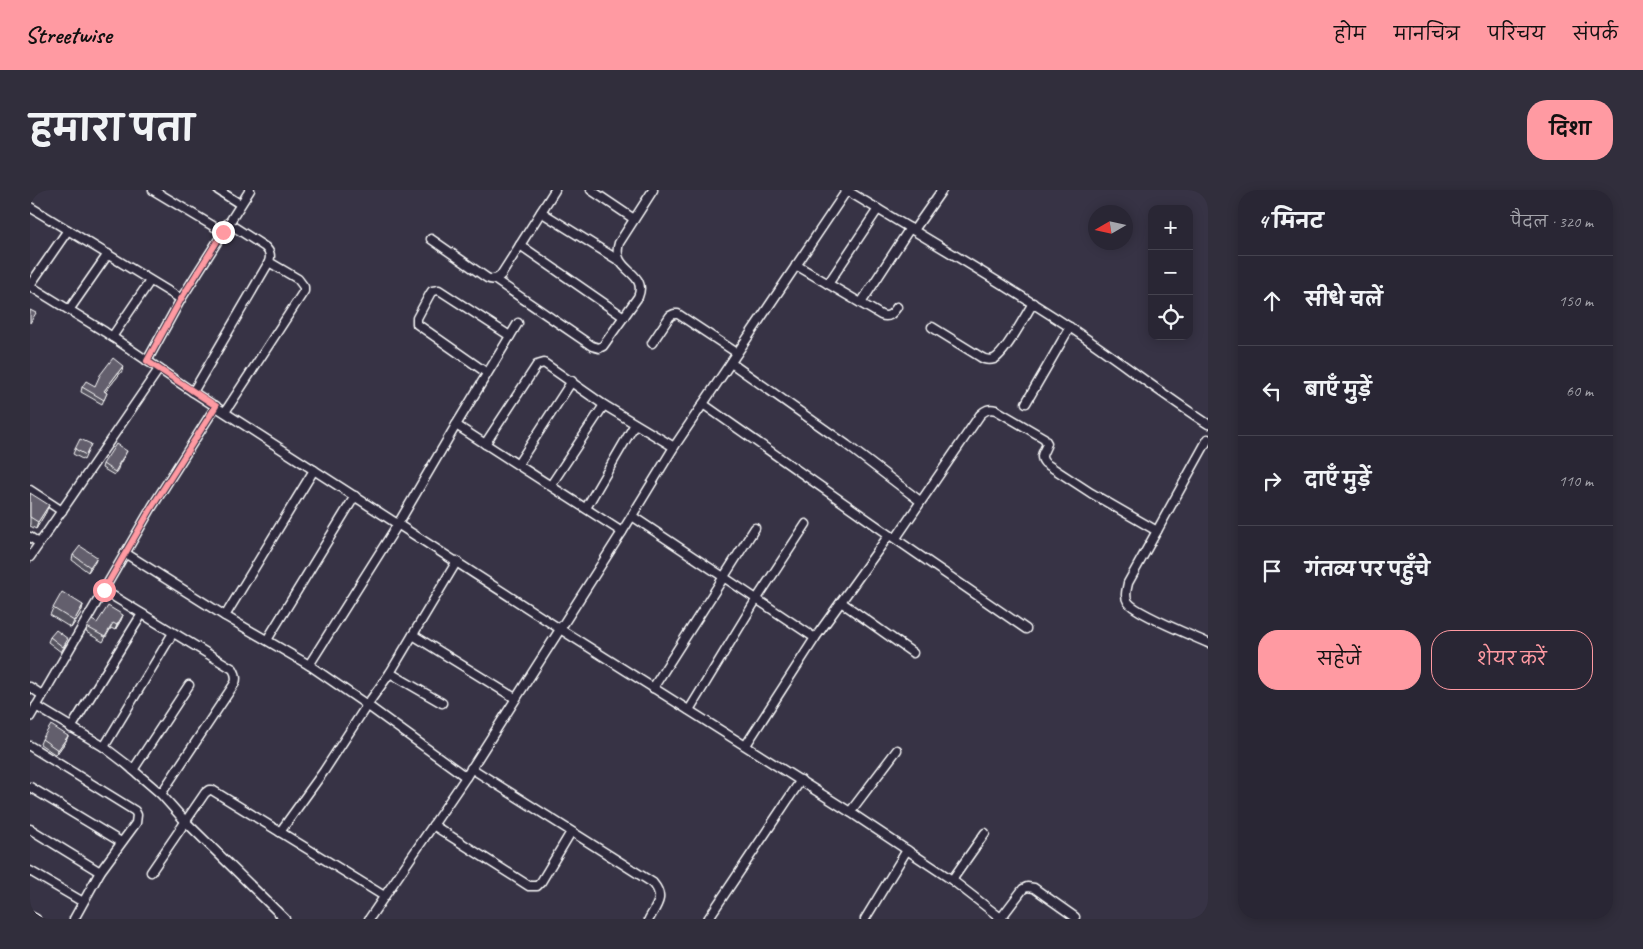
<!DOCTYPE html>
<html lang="hi">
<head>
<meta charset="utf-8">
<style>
  :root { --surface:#292634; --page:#312e3c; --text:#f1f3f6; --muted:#a5a5ac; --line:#45434f; --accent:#ff9aa2 }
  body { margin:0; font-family:Caveat,"Playpen Sans Deva",sans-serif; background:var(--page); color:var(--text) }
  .controls { position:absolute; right:15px; top:15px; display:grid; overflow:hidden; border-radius:10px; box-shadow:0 2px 12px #0003 }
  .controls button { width:45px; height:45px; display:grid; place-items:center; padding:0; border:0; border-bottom:1px solid var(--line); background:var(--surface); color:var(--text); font:25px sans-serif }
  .compass { position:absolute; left:1058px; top:15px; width:45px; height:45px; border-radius:50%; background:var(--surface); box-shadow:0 2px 12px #0003; rotate:261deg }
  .stop { position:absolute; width:15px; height:15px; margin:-11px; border:4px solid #ff9aa2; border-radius:50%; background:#fff }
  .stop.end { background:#ff9aa2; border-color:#fff; box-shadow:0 1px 5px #0008 }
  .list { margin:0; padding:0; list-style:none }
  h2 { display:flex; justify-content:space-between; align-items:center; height:65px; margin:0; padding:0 20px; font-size:21px }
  h2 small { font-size:16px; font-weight:400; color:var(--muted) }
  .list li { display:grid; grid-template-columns:32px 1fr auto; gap:15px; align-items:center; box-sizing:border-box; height:90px; padding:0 20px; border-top:1px solid var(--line) }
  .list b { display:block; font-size:19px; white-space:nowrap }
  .list em { font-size:16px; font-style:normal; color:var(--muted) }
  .actions { display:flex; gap:10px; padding:15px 20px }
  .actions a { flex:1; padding:11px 0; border:1px solid var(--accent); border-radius:20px; text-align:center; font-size:18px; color:var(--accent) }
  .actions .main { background:var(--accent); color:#111 }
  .icon { flex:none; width:28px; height:28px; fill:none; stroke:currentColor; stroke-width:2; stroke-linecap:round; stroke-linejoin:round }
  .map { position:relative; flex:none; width:1178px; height:729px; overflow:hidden; border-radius:20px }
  header { display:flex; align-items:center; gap:30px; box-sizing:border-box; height:70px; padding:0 25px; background:var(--accent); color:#111 }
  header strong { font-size:24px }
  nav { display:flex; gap:28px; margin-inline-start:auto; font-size:18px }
  .intro { display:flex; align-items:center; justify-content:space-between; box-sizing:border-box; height:120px; padding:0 30px }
  h1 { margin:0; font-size:35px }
  .button { padding:12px 22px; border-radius:20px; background:var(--accent); color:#111; font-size:18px; font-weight:700 }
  main { display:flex; gap:30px; padding:0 30px }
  aside { flex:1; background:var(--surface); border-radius:20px; box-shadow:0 2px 12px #0003 }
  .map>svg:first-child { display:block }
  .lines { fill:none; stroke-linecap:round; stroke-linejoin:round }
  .minor-casing { stroke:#fff; stroke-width:11 }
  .minor { stroke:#2f2a3d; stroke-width:8 }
  .wall { fill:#55525e; stroke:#fff }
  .shaded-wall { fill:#45424c; stroke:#fff }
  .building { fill:#635f6d; stroke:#fff }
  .route { stroke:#ff9aa2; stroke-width:6 }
</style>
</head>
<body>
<header>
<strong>Streetwise</strong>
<nav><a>होम</a><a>मानचित्र</a><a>परिचय</a><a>संपर्क</a></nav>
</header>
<div class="intro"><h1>हमारा पता</h1><a class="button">दिशा</a></div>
<main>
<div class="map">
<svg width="1178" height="729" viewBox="0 0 1178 729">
  <rect width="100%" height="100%" fill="#373345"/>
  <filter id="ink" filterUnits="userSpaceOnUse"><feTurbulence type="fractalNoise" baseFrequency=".02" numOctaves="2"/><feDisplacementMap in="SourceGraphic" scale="10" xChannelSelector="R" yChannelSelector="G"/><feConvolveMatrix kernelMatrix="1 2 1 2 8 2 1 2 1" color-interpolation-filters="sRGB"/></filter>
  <g filter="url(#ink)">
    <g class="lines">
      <!-- minor casing -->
      <g class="minor-casing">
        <g id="minor">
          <path d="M123,0L193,42"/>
          <path d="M188,0L210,14"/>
          <path d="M561,0L604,29"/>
          <path d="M816,0C891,45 966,89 1038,136C1086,168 1130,203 1178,234"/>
          <path d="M0,17L151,109"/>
          <path d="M511,22L588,70"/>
          <path d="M884,40L912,0"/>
          <path d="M401,49L457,88C463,91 467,89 471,85L525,0"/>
          <path d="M490,55L594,127"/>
          <path d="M766,75L851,125C859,128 862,124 867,117"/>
          <path d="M464,89L562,156L569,158L573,156L608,107C619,81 580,82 589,53L623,0"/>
          <path d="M798,94L848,19"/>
          <path d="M0,95L38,40"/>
          <path d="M0,96L75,142L163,202L530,439L820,622L922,690L972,729"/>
          <path d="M831,113L880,38"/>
          <path d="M39,120L78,64"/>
          <path d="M902,137L949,166C953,169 958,171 964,169C974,165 996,125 1003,113"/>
          <path d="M82,147L120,91"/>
          <path d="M622,153L640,126L644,124H648L707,163"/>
          <path d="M117,171L151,109L220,0"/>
          <path d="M701,173L817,255L890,311"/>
          <path d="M457,183L387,134V128L400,104L402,101L409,100L480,146"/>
          <path d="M163,202L239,72C241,65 240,62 235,57L198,33"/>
          <path d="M996,213L1040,137"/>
          <path d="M673,214L851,339L996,439"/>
          <path d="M195,222L274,101V97L268,89L239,72"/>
          <path d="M426,235L592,342"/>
          <path d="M1178,249L1098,393C1097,399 1094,406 1098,412C1105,423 1163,446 1178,453"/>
          <path d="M455,254L507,175L514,173L574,215L644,257"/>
          <path d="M488,274L542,191"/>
          <path d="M521,295L574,215"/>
          <path d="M0,300L32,321"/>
          <path d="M556,318L605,234"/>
          <path d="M602,326L785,448"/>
          <path d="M0,347L9,353"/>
          <path d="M866,348L950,225C955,220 959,218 966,220L1014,248L1017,253C1015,262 1008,265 1015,273L1061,303L1127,341"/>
          <path d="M95,363L195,426L279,475L337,515L436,587"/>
          <path d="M0,367L129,179"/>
          <path d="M73,400L203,479C206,484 207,488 205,493L131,604"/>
          <path d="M811,412L883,463"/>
          <path d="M195,426L284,280"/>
          <path d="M383,445L485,508"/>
          <path d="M237,450L325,306"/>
          <path d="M279,475L368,334L426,235L488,133"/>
          <path d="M360,483L412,513"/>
          <path d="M0,497L12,505"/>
          <path d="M623,498L725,338"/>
          <path d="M6,516L74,557L95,573L131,604L155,631L255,729"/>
          <path d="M659,520L726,410L776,334"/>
          <path d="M0,527L122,317L186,216"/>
          <path d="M41,538L112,424"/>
          <path d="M716,555L785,448L859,345"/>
          <path d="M0,556L105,621L107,625L106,633L70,682L44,729"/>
          <path d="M74,557L143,443"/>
          <path d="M441,578L623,693C635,707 627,715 619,729"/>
          <path d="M103,580L159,495"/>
          <path d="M0,597L91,652"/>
          <path d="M820,622L867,560"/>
          <path d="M403,635L499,696H507L511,692L541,642"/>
          <path d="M0,639L70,682"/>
          <path d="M250,642L294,581L337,515L360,483L427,371"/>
          <path d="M0,681L53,712"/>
          <path d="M121,682L175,603L179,600H182L354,706"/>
          <path d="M922,690L955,643"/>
          <path d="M0,726L6,729"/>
          <path d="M971,728L993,699L997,697L1004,698L1045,727"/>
          <path d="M339,729L436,587L592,342L644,257L817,0"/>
          <path d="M678,729L771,590"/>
          <path d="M835,729L877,660"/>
        </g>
      </g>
      <!-- minor -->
      <use href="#minor" class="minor"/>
    </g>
    <!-- wall -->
    <g class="wall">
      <path d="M92,181L75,202L77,203L72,214L51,202L52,197L65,196Z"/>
      <path d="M61,254L54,270L43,264L45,259Z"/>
      <path d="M97,261L95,265L89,275L88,279L84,285L72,278L73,274Z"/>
      <path d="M0,303L16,322L6,339L0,336Z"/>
      <path d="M43,365L67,367L65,372L58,382L42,370Z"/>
      <path d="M53,415L51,423L41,438L20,425L23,418Z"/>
      <path d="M93,425L91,430L85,440L81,438L73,452L56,442L57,437L67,433Z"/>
      <path d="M20,447L36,454L31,462L18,452Z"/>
      <path d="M38,546L36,551L26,565L10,554L12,549Z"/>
    </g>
    <!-- shaded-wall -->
    <g class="shaded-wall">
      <path d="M93,176L92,181L72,206L74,201Z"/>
      <path d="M19,315L16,322L6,339L8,332Z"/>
      <path d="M67,367L65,372L58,382L60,377Z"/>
      <path d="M53,415L51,423L41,438L44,431Z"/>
      <path d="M93,425L91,430L85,440L87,435Z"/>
      <path d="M38,546L36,551L26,565L28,560Z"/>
    </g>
    <!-- building -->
    <g class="building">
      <path d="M0,120L6,123L0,133Z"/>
      <path d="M83,168L93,176L74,201L77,203L74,210L52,197L56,191L65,196L70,185Z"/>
      <path d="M50,249L61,254L56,265L45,259Z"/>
      <path d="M86,254L97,261L88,275H89L85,282L73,274Z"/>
      <path d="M0,303L19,315L8,332L0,327Z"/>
      <path d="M50,356L67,367L60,377L43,365Z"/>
      <path d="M32,402L53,415L44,431L23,418Z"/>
      <path d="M78,416L93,425L87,435L83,433L75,447L57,437L62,430L67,433Z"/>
      <path d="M26,440L38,449L33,457L20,447Z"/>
      <path d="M21,535L38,546L28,560L12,549Z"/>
    </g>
  </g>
  <g class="lines" filter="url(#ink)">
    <!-- route -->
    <path class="route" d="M74,400L122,317L186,216L117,171L151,109L193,42"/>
  </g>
</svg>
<div class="controls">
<button>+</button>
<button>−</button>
<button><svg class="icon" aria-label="locate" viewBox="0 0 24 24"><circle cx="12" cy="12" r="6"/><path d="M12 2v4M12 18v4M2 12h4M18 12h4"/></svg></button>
</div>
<svg class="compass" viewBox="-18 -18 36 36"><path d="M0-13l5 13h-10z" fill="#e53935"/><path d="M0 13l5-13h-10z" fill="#a5a5ac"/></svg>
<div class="stop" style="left:74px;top:400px"></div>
<div class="stop end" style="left:193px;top:42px"></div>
</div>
<aside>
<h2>4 मिनट<small>पैदल · 320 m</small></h2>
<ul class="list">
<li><svg class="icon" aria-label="ahead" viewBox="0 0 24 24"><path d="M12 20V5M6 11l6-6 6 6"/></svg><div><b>सीधे चलें</b></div><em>150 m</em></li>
<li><svg class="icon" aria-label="left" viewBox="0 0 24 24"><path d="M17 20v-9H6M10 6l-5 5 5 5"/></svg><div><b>बाएँ मुड़ें</b></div><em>60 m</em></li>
<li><svg class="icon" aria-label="right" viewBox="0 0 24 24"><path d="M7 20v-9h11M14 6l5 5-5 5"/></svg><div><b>दाएँ मुड़ें</b></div><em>110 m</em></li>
<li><svg class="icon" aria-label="arrive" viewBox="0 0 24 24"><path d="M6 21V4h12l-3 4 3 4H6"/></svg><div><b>गंतव्य पर पहुँचे</b></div></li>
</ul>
<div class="actions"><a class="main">सहेजें</a><a>शेयर करें</a></div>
</aside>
</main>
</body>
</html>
